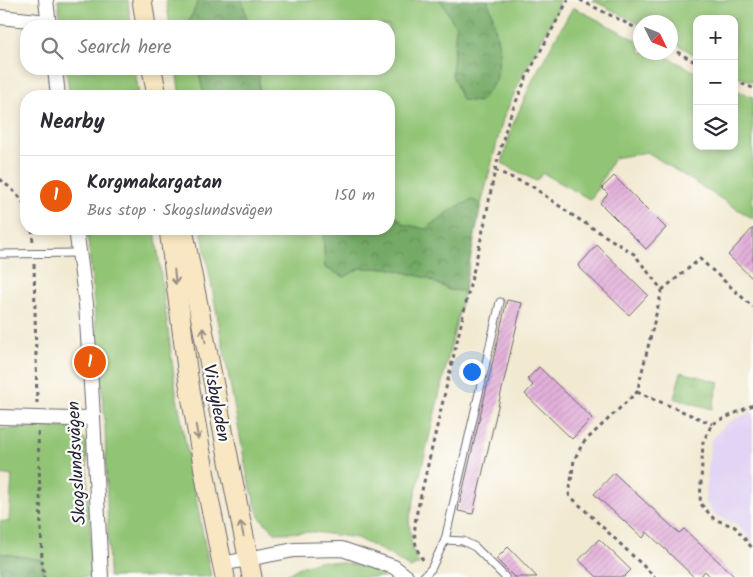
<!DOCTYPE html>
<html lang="en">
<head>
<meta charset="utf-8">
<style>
  :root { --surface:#fff; --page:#f7f7f7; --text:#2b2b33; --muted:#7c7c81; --line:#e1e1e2; --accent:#ea580c }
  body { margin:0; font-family:Kalam,sans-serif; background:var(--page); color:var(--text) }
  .controls { position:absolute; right:15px; top:15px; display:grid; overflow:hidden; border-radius:10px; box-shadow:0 2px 8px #0003 }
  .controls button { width:45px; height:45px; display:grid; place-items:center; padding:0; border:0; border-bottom:1px solid var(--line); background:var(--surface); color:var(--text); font:25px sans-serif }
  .compass { position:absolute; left:633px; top:15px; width:45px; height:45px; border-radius:50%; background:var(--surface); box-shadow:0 2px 8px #0003; rotate:133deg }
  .you { position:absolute; left:471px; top:371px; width:18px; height:18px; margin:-12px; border:4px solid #fff; border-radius:50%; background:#1a73e8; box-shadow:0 0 0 8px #1a73e833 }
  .badge { display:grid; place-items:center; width:32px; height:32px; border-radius:50%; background:var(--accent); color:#fff; font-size:16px; font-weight:700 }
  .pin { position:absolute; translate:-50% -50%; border:2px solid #fff; box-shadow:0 1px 5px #0006 }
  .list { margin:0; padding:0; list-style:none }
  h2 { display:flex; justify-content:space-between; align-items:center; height:65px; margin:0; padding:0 20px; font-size:21px }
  h2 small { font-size:16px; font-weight:400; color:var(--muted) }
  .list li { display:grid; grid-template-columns:32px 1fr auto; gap:15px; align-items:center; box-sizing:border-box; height:80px; padding:0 20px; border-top:1px solid var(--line) }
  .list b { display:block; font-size:19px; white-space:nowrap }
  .list p { margin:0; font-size:16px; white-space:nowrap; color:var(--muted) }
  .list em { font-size:16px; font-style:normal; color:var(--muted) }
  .icon { flex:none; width:28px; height:28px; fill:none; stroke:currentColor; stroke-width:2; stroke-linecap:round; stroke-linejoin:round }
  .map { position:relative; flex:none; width:753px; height:577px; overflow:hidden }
  .search { position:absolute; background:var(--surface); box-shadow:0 2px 8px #0003; left:20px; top:20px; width:375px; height:55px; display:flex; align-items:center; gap:12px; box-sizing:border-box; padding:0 18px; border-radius:20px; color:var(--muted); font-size:19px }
  .panel { position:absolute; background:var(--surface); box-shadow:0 2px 8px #0003; left:20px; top:90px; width:375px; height:145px; border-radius:20px }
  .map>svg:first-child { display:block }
  .built { fill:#e1d4f4 }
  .green { fill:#91c475; stroke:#5a7358 }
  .forest { fill:url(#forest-crowns); stroke:#4b6650 }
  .park { fill:url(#park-tufts); stroke:#5a7358 }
  .building { fill:url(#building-hatch) }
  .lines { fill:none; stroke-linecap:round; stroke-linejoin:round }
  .lane-casing { stroke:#6b6870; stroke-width:9 }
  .street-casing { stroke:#6b6870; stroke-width:16 }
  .secondary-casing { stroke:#6b6870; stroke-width:21 }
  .path { stroke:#6b6870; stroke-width:3; stroke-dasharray:4 4; stroke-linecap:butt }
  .lane { stroke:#fff; stroke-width:7 }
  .street { stroke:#fff; stroke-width:14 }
  .secondary { stroke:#f9e7c3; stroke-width:19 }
  .oneway { stroke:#988e86 }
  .labels { text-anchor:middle; stroke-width:4.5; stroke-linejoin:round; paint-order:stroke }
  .street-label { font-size:18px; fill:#22223b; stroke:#fdfcf7 }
</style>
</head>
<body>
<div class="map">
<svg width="753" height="577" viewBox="0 0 753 577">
  <defs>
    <pattern id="forest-crowns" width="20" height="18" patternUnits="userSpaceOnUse" patternTransform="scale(1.25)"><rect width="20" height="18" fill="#74aa66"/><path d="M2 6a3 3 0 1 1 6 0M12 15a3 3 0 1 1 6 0" fill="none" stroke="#5f8a55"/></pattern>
    <pattern id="park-tufts" width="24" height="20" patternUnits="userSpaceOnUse" patternTransform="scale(1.25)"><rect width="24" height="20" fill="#91c475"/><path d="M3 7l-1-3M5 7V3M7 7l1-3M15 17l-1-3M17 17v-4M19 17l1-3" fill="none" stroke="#7da866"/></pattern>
    <pattern id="building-hatch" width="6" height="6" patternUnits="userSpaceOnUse" patternTransform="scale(1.25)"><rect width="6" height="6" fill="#e3b0da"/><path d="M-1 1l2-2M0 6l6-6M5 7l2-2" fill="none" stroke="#c297bc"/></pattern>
  </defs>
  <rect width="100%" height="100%" fill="#fdfcf7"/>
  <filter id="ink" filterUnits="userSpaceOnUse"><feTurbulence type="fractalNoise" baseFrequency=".02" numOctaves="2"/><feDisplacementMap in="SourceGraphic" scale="10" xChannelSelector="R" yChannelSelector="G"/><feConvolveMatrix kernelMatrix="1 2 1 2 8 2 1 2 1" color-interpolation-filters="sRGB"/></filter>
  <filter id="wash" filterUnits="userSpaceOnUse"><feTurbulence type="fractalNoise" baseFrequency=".0096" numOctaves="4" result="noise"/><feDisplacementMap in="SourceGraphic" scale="20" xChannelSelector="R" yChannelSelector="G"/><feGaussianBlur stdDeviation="1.12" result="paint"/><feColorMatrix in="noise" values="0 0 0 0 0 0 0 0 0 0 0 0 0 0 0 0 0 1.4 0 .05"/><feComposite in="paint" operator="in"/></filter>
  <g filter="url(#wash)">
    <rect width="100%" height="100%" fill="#f2e9d1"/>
    <!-- built -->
    <path class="built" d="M753,411V543L737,524L713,514L705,501L711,440L727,423Z"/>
    <!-- green -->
    <g class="green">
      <path d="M58,0H128L131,26H61Z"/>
      <path d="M166,0H199L188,23L189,26H170Z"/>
      <path d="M242,0H439L443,4L456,27L452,75L496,81L500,52L492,13L487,0H559V7L523,74L503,119L481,205L473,200L456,207L425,229L403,224L389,207V96H259V69H389V26H249Z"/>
      <path d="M592,0H753V82L734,75V19H697V56L671,41L670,22H640V24Z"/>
      <path d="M573,7L640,42V52L660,53L697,73V146H734V90L753,97V219L647,152L614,158L591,200L543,173L536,181L502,163L512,127L534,77Z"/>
      <path d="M66,69H135L139,96H70Z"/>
      <path d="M176,69H198L204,96H180Z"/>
      <path d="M87,229H155L176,392L211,577H109L105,422Z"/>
      <path d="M201,229H323L325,267L344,277L360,268H388L427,278L449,290L464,291L409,521L412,548L419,564L410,568L389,554L357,538L314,532L276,533L259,517L248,479Z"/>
      <path d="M43,427L72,428L86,440L92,577H44L42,560L0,553V521L9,522L12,476L0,474V429Z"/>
      <path d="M318,561C341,562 366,564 386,577H283L298,568Z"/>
    </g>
    <!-- forest -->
    <g class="forest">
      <path d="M199,0H242L249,26H189L188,23Z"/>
      <path d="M439,0H487L492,13L500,52L496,81L479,102L462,100L452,75L456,27L443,4Z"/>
      <path d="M198,69H259V96H204Z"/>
      <path d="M473,200L481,205L464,291L449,290L427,278L388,268H360L345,277L325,268L323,229H389V207L403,224L425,229L456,207Z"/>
      <path d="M0,553L42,560L44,577H0Z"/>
    </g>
    <!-- park -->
    <path class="park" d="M681,372L719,382L712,409L674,398Z"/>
    <g id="blocks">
      <!-- building -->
      <g class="building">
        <path d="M614,176L666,228L646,249L600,203L608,194L602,188Z"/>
        <path d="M753,228V279L728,255Z"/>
        <path d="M597,245L648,295L629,315L578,266Z"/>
        <path d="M507,300L522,303L473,514L458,511Z"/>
        <path d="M539,367L592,418L572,439L525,394L533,385L527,379Z"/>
        <path d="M614,473L679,533L684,529L735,577H711L705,571L700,577H694L647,532L643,538L594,494Z"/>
        <path d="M599,539L631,570L624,577H597L579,560Z"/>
        <path d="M508,547L537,577H514L496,559Z"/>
      </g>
    </g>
  </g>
  <g filter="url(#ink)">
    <use href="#blocks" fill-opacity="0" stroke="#6b6870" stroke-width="1"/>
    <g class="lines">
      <!-- lane casing -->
      <g class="lane-casing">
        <g id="lane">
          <path d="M0,254L79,253"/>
          <path d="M445,540L463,541L475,547L505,577"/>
          <path d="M423,577L431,569L445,540L500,302"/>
        </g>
      </g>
      <!-- street casing -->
      <g class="street-casing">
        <g id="street">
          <path d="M46,0L49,26"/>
          <path d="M0,17L48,22"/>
          <path d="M55,69L58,96"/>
          <path d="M76,229L86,304L93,417L101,577"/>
          <path d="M0,417L72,419L93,417"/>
          <path d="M222,564L294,550L342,549L394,567L407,577"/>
        </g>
      </g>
      <!-- secondary casing -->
      <g class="secondary-casing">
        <g id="secondary">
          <path d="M142,0L146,26"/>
          <path d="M152,69L157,96"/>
          <path d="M169,229L189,384L209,499L225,577"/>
          <path d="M183,229L252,577"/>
        </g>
      </g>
      <!-- path -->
      <g class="path">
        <path d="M580,0L640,30"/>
        <path d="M670,48L697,63"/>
        <path d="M734,81L753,88"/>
        <path d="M495,170L533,187L572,215L634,254L662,290L637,392L583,443L574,460L569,495L655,577"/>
        <path d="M0,179L18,195L26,207"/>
        <path d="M32,229L33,243"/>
        <path d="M34,264L37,403"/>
        <path d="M662,290L700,259L753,307"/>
        <path d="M637,392L712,424"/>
        <path d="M753,405L712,424L703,442L700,503L714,519L735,527L753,549"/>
        <path d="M38,432L42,560L44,577"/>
        <path d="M423,560C413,546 414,533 416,516L484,226L495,170L508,121L527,76L568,0"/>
      </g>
      <!-- lane -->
      <use href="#lane" class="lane"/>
      <!-- street -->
      <use href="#street" class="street"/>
      <!-- secondary -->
      <use href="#secondary" class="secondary"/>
    </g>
    <!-- one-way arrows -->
    <defs><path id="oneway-shaft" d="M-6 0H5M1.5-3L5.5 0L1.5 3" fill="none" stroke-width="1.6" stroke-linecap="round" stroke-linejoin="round" transform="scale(1.25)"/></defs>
    <g class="oneway">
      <use href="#oneway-shaft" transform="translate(175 277) rotate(84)"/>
      <use href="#oneway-shaft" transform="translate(204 335) rotate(-101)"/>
      <use href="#oneway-shaft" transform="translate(197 432) rotate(80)"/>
      <use href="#oneway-shaft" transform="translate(242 529) rotate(-102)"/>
    </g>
  </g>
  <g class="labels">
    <!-- street labels -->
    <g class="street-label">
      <text transform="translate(217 403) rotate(79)" y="6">Visbyleden</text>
      <text transform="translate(76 463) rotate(-93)" y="6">Skogslundsvägen</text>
    </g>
  </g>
</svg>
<div class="controls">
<button>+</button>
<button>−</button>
<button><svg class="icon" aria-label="layers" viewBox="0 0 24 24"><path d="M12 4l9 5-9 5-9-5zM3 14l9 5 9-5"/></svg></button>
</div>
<svg class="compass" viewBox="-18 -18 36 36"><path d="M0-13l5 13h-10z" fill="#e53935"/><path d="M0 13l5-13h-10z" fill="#7c7c81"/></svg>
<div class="you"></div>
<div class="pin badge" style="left:90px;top:362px">1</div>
<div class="search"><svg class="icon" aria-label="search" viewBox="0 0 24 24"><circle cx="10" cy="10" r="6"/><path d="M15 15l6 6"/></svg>Search here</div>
<section class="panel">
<h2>Nearby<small></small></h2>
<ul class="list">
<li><span class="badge">1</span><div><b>Korgmakargatan</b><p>Bus stop · Skogslundsvägen</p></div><em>150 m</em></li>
</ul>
</section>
</div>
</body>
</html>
